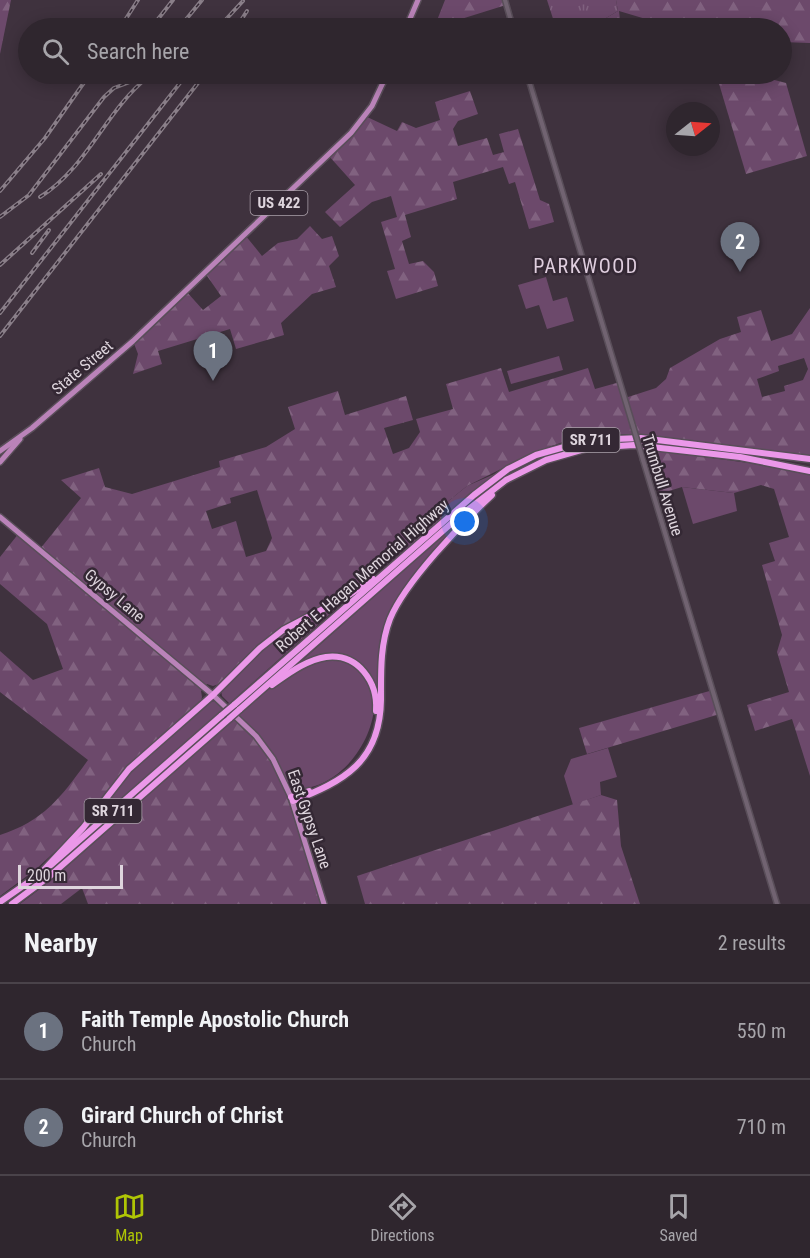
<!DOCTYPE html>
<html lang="en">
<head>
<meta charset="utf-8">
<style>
  :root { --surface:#2f262e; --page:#3b323a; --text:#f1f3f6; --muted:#a7a5aa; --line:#4a434a; --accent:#afc505 }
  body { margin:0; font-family:"Roboto Condensed",sans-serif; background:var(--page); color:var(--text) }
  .compass { position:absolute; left:666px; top:102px; width:54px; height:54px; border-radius:50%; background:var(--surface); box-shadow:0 3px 15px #0003; rotate:73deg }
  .scale { position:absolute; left:18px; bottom:15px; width:105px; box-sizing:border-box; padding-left:6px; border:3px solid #ded5dd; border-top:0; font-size:16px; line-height:21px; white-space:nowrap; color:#ded5dd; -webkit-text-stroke:4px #342834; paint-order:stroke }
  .you { position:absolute; left:465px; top:522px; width:21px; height:21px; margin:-15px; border:4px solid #fff; border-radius:50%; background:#1a73e8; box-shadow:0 0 0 9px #1a73e833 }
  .badge { display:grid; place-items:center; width:39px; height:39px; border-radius:50%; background:var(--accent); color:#fff; font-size:20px; font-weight:700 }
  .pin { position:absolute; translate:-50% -50px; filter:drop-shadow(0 2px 3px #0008) }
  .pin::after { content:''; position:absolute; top:32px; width:21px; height:18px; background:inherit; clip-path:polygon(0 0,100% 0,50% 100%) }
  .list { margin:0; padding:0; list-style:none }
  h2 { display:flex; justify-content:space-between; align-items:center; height:78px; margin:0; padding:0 24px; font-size:26px }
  h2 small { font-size:20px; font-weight:400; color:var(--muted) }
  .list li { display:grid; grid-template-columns:39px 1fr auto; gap:18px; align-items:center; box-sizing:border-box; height:96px; padding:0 24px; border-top:2px solid var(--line) }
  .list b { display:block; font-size:22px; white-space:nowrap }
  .list p { margin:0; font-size:20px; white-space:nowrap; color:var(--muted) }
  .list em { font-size:20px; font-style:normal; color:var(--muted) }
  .icon { flex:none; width:33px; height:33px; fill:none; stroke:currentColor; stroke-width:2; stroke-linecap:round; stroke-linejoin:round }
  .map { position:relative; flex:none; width:810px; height:904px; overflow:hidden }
  .search { position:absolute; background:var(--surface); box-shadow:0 3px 15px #0003; left:18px; right:18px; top:18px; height:66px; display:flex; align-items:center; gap:15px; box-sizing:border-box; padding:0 21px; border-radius:33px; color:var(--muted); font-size:22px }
  .sheet { height:270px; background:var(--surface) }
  nav { display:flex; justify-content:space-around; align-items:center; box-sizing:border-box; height:84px; border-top:2px solid var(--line); background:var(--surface); font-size:16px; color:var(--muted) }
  nav a { display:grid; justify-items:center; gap:3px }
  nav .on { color:var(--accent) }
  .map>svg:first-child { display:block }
  .grass { fill:#6c496b }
  .forest { fill:url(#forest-firs); fill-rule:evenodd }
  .park { fill:url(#park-tufts) }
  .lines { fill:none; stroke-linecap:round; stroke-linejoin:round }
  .minor-casing { stroke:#594e59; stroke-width:7 }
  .major-casing { stroke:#594e59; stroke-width:8 }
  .highway-casing { stroke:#594e59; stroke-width:9 }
  .minor { stroke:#716371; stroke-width:4 }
  .major { stroke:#ba83b9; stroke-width:5 }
  .highway { stroke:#eb98e9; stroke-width:6 }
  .rail-casing { stroke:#8a7f89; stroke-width:4 }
  .rail { stroke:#342834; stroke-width:1.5; stroke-dasharray:4.5; stroke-linecap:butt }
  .minor-bridge-casing { stroke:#594e59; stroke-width:7; stroke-linecap:butt }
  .highway-bridge-casing { stroke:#594e59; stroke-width:9; stroke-linecap:butt }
  .minor-bridge { stroke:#716371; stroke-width:4 }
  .highway-bridge { stroke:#eb98e9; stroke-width:6 }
  .labels { text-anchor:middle; stroke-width:5; stroke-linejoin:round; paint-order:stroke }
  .shield { fill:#342834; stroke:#aba1aa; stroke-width:1.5 }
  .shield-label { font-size:15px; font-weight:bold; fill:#ded5dd }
  .street-label { font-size:16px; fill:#ded5dd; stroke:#342834 }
  .quarter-label { font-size:20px; letter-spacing:1.5px; fill:#dfcede; stroke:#342834 }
</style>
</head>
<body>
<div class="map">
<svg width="810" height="904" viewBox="0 0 810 904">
  <defs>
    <pattern id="forest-firs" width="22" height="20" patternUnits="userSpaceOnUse" patternTransform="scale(1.5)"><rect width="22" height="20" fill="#6c496b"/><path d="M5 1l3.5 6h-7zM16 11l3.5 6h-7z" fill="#816280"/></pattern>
    <pattern id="park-tufts" width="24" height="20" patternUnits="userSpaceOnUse" patternTransform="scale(1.5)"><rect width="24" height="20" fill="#6c496b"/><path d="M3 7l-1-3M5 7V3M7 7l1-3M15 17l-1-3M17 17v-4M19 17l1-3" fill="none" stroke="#816280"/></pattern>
  </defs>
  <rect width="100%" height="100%" fill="#3f323e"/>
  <!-- grass -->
  <g class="grass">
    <path d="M546,277L553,301L567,297L574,321L547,329L539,305L526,309L518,285Z"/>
    <path d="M559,356L563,370L511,384L507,371Z"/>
    <path d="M499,472L375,574L368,566L467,486Z"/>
    <path d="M682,487L734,493L737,511L693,524Z"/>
    <path d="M473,509L413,579L386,625L379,692L372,680L343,656L297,665Z"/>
    <path d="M347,599L231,702L234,705L222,715L219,713L82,833L130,771L208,702L215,701L223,709L229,703L222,696L221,690L262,650L287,631Z"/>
    <path d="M329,659C413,663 367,790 295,789L288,782L291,797L237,717C263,694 293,665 329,659Z"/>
    <path d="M608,748L617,777L600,782L601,795L573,805L564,776L571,759Z"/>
  </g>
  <!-- forest -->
  <g class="forest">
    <path d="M0,0H11L0,54Z"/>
    <path d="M445,0H505L506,5L458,20L460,28H434Z"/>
    <path d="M616,0H810V43L782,42V28H676L619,11L621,28H589L618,11Z"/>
    <path d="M728,74H752L786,83L807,156L746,174L717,77Z"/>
    <path d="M470,91L478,114L458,121L453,129L458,146L487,138L493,155L504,152L499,134L518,129L540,200L549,204L554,222L529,229L515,182L509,184L503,167L453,182L457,199L405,215L411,237L402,241L409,264L423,261L434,272L438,286L396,299L387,271L395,269L381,222L397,217L391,196L372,202L340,227L325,212L355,185L328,155L365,116L397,131L402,122L416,128L440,120L435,102Z"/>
    <path d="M310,226L322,239L332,236L339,256L329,266L336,287L312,294L281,323L284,335L236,349L230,329L158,351L162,364L133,374L138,354L133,341L186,291L203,310L221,296L205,273L245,235L262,256L278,243L297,239Z"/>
    <path d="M810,308V456L627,434L589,436L563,442L535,452L467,486L368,566L375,574C347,597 313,609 282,628C258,643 239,664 219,684L213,686L207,684L201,691L202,697L200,703L126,769L72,836L35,870L0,896V835C44,821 62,796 88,760L0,692V651L33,680L63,669L47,624L0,584V557L19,533L40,549L81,498L61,480L99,468L105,487L132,494L220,467L219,461L266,447L295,429L288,407L338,391L345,415L406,396L413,420L384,428L393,454L409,448L420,432L416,419L453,409L446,384L501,368L509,392L588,368L595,389L620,382L625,398L656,388L666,379L670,368L720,339L741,332L737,317L761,310L771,341L792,334ZM804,358L808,369L803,380L784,386L785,391L762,397L757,379L779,371L778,366ZM257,490L272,538L266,551L246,557L236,521L212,529L206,511L231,503L230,498Z"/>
    <path d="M644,449L749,463L810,475V776L792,719L755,731L747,705L789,692L777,652L782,635L762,565L775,561L769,543L789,537L774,489L761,485L734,493L682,487L659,494Z"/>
    <path d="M713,690L720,714L587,754L579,728Z"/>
    <path d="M237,717C291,769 302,835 324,904H88L82,888L61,904H20L53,879Z"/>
    <path d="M601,795L617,800L621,846L640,904H365L357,876Z"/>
  </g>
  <!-- park -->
  <path class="park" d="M547,0H616L618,11L589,28H556Z"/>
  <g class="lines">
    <!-- minor casing -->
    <g class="minor-casing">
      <g id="minor">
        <path d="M505,0L513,28"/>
        <path d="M527,74L633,426"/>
        <path d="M643,460L777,904"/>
      </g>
    </g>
    <!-- major casing -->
    <g class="major-casing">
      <g id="major">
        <path d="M406,28L418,0"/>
        <path d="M0,451L32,428L133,341L351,133L372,106L387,74"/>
        <path d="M0,462L20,439"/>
        <path d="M0,517L213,695L256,736L273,759L291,797L324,904"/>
      </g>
    </g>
    <!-- highway casing -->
    <g class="highway-casing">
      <g id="highway">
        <path d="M272,685C288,674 306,660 326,657C358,653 378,682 376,711"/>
        <path d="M234,705L474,495L508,469L536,455L589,440L641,438L810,459"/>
        <path d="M239,710L461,515L506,480L546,460L588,448L634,445L740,457L810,471"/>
        <path d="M291,797L309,791"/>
        <path d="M293,801C344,781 380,762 381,700C381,672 380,645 390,619C405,582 462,523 492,495"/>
        <path d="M51,865L222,715"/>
        <path d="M40,874L83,828L129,769L213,695L260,648L283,630L346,597L373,579"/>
        <path d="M0,902L43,872"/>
        <path d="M12,904L51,875L230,718"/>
      </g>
    </g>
    <!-- minor -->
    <use href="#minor" class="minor"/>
    <!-- major -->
    <use href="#major" class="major"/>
    <!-- highway -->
    <use href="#highway" class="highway"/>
    <!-- rail casing -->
    <g class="rail-casing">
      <g id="rail">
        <path d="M120,28L138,0"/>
        <path d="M151,28L173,0"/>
        <path d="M179,28L202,0"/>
        <path d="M218,28L243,1"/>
        <path d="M236,28L247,11"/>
        <path d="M0,191L45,138L90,74"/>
        <path d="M40,197C88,167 105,111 148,77"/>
        <path d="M0,217L29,195L104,97L114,88L151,74"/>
        <path d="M32,253L49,230"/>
        <path d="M0,265L101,174"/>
        <path d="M0,313L187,74"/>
        <path d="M0,336L205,74"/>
      </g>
    </g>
    <!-- rail -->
    <use href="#rail" class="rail"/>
    <!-- minor-bridge casing -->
    <g class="minor-bridge-casing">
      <path id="minor-bridge" d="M633,426L643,460"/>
    </g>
    <!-- highway-bridge casing -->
    <g class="highway-bridge-casing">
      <g id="highway-bridge">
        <path d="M222,715L234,705"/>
        <path d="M230,718L239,710"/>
      </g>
    </g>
    <!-- minor-bridge -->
    <use href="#minor-bridge" class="minor-bridge"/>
    <!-- highway-bridge -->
    <use href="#highway-bridge" class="highway-bridge"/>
  </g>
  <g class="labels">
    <!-- shield labels -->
    <g class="shield">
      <rect x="250.5" y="191" width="57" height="24" rx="4.5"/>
      <rect x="562.5" y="428" width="57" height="24" rx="4.5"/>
      <rect x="84.5" y="799" width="57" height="24" rx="4.5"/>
    </g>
    <g class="shield-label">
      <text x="279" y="208">US 422</text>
      <text x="591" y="445">SR 711</text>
      <text x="113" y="816">SR 711</text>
    </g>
    <!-- street labels -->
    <g class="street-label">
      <text transform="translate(82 367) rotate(-40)" y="6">State Street</text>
      <text transform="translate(663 485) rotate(73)" y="6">Trumbull Avenue</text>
      <text transform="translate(362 575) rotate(-41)" y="6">Robert E. Hagan Memorial Highway</text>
      <text transform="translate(115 595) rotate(40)" y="6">Gypsy Lane</text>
      <text transform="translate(310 819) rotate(71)" y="6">East Gypsy Lane</text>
    </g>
    <!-- quarter labels -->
    <g class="quarter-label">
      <text x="586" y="273">PARKWOOD</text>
    </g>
  </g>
</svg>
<svg class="compass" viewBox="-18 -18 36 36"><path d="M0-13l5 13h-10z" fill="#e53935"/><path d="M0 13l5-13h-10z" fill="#a7a5aa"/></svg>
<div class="scale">200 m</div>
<div class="you"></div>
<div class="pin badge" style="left:213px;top:381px;background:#6b7280">1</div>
<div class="pin badge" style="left:740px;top:272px;background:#6b7280">2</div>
<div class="search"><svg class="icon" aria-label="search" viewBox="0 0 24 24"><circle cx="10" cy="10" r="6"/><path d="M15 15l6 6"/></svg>Search here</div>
</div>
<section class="sheet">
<h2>Nearby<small>2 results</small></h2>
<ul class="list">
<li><span class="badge" style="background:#6b7280">1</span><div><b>Faith Temple Apostolic Church</b><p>Church</p></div><em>550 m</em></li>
<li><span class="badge" style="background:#6b7280">2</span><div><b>Girard Church of Christ</b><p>Church</p></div><em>710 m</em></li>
</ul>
</section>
<nav>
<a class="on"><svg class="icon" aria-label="map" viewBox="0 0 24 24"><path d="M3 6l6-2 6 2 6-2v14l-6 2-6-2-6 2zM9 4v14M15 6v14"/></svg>Map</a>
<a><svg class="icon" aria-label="directions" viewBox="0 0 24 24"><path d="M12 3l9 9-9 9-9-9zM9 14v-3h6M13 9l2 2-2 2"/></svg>Directions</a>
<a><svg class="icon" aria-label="saved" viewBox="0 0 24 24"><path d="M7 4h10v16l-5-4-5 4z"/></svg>Saved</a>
</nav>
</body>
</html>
